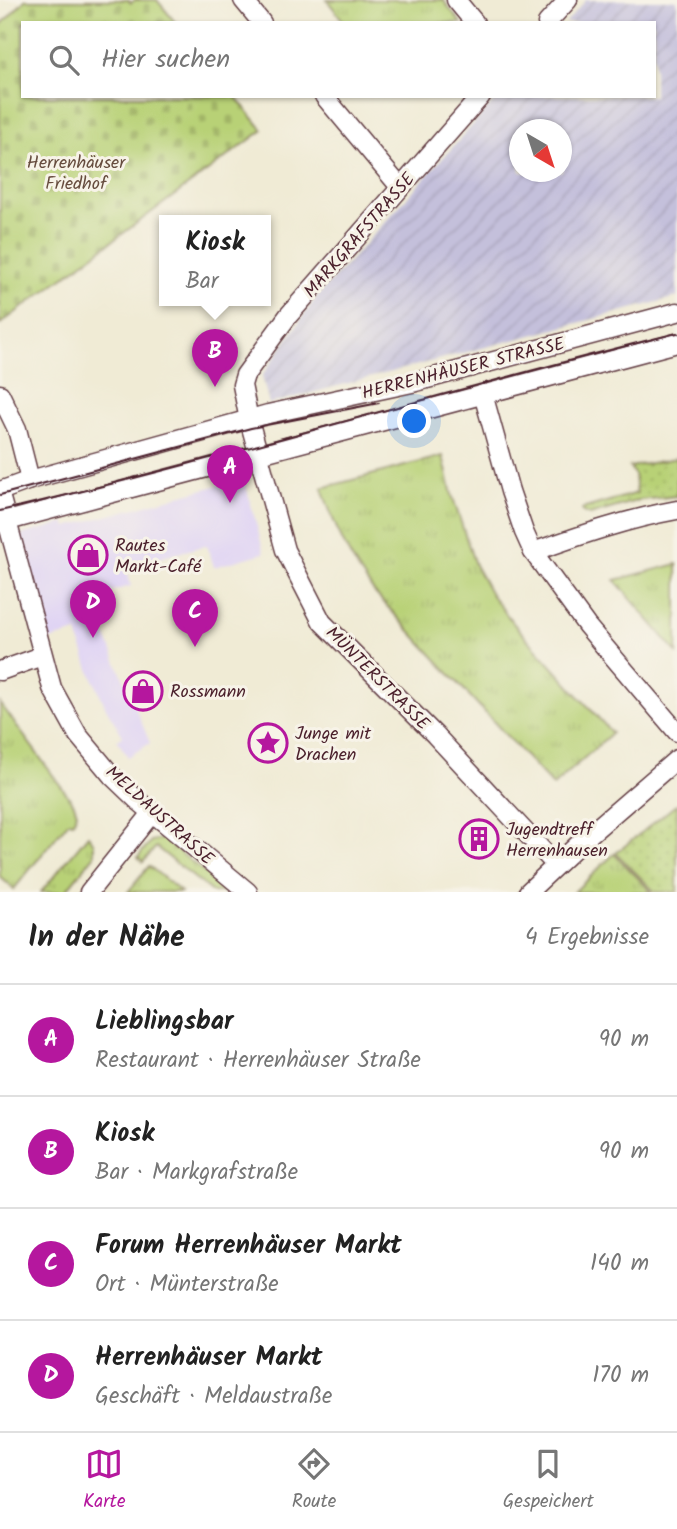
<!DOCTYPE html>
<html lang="de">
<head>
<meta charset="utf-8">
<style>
  :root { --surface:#fff; --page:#f2f2f2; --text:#222; --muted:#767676; --line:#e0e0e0; --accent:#b5179e }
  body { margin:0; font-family:Kalam,sans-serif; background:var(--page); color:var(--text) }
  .compass { position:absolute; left:509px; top:119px; width:63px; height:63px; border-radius:50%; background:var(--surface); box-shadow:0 2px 5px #0004; rotate:141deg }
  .you { position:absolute; left:415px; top:422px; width:24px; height:24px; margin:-18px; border:5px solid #fff; border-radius:50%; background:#1a73e8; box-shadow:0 0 0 10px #1a73e833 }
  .badge { display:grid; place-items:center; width:46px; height:46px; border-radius:50%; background:var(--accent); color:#fff; font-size:23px; font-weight:700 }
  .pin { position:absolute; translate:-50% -58px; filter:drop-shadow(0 2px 4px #0008) }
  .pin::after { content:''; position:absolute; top:37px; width:24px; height:21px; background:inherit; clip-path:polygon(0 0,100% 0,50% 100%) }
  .popup { position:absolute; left:159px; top:215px; width:112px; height:91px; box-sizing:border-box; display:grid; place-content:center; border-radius:0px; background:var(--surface); filter:drop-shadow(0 2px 5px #0005); font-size:23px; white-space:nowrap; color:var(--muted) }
  .popup b { font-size:26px; color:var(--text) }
  .popup::after { content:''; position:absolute; left:50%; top:100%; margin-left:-14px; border:14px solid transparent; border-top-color:var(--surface) }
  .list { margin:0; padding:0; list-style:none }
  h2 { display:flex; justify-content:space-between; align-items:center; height:91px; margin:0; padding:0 28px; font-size:30px }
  h2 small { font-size:23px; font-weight:400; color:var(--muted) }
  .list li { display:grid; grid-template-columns:46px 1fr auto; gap:21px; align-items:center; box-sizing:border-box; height:112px; padding:0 28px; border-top:2px solid var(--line) }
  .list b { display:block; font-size:26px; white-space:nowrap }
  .list p { margin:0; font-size:23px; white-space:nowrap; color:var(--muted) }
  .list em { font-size:23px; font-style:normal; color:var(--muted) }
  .icon { flex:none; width:38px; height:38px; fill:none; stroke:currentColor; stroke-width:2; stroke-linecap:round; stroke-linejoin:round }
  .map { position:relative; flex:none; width:677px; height:892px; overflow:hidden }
  .search { position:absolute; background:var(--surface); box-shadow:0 2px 5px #0004; left:21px; right:21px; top:21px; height:77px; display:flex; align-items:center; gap:18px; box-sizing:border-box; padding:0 24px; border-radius:0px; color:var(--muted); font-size:26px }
  .sheet { height:539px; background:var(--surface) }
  nav { display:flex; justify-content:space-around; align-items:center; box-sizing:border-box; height:98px; border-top:2px solid var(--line); background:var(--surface); font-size:19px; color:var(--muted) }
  nav a { display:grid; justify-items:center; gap:4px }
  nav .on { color:var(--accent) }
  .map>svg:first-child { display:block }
  .built { fill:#e0d4f4 }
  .industrial { fill:url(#industrial-furrows); fill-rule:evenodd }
  .grass { fill:url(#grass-tufts); stroke:#817850; stroke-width:2 }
  .cemetery { fill:url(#cemetery-stones); stroke:#817850; stroke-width:2 }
  .garden { fill:url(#garden-dots); stroke:#817850; stroke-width:2 }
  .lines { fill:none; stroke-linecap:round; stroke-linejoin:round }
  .minor-casing { stroke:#633e44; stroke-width:21 }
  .minor { stroke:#fff; stroke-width:18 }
  .tram { stroke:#4a1f2b; stroke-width:2 }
  .labels { text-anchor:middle; stroke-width:6; stroke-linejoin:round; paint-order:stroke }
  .park-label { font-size:18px; fill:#664c3e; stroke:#f7f3e8 }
  .street-label { font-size:18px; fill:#4a1f2b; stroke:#f7f3e8 }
  .poi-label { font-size:18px; fill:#4a1f2b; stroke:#f7f3e8; text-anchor:start }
</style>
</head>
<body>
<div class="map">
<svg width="677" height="892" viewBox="0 0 677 892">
  <defs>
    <pattern id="industrial-furrows" width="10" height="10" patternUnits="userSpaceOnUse" patternTransform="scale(1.75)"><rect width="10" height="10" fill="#c4c0db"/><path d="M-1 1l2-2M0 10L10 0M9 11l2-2" fill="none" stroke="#aaa5bc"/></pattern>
    <pattern id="grass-tufts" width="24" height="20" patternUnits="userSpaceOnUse" patternTransform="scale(1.75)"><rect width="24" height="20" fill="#b8d176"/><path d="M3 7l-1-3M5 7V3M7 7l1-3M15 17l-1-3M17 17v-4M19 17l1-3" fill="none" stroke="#a0b366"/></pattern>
    <pattern id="cemetery-stones" width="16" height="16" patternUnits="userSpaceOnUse" patternTransform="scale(1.75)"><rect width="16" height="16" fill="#b8d176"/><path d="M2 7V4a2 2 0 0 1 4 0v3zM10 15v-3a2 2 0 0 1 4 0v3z" fill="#a0b366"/></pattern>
    <pattern id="garden-dots" width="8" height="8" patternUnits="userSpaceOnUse" patternTransform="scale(1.75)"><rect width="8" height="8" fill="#b8d176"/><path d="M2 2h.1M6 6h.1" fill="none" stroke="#a0b366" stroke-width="1.8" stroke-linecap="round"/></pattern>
  </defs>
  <rect width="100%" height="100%" fill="#f7f3e8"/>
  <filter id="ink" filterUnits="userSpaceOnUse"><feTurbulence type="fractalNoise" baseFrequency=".0143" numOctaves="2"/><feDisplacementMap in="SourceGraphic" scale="14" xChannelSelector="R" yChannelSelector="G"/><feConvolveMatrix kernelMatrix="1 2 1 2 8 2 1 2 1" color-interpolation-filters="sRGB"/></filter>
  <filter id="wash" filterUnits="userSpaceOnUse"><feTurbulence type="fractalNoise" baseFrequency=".00686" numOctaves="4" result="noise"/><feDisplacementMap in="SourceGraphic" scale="28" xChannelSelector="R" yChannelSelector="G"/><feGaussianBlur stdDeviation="1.57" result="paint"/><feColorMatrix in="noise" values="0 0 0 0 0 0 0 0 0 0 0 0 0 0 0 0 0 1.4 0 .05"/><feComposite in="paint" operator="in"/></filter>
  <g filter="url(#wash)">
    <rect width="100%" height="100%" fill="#f0ebd5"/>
    <!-- built -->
    <path class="built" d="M244,478L264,553L214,567L207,545L126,567L131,586L86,598L93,605L150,743L128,757L117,740L123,736L107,710L89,669L77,632L46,641L17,536L65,523L67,527Z"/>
    <!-- industrial -->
    <path class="industrial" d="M586,0H677V297L269,404L262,376L316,298L499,96H654V23H566ZM520,130H562V172H520Z"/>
    <!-- grass -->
    <g class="grass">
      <path d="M327,0H443L461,23H345Z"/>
      <path d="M443,456L452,495L475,565L491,594L514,624L612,733L553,786L375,593C348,557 336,531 322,488Z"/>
      <path d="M677,564V653L615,580Z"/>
      <path d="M0,703L74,804L77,813L73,822L69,821L14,889L0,877Z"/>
      <path d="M88,835L94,843V856L65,892H41Z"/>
      <path d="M162,839L167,842L229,892H212L156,847L143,862L138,857L151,841Z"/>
      <path d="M614,854L652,892H574Z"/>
      <path d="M149,866L181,892H128Z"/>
    </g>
    <!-- cemetery -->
    <path class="cemetery" d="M25,0H128L131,3L135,0H157L176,23H23V96H235L263,130L0,324V26Z"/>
    <!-- garden -->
    <g class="garden">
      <path d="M677,458V496L640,500L590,515L583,512L582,509L637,493L634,474L630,467Z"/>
      <path d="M677,804V892H655L616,853Z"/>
    </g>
  </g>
  <g filter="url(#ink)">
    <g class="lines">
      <!-- minor casing -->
      <g class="minor-casing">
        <g id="minor">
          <path d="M243,0L262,23"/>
          <path d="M456,0L475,23"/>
          <path d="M547,23L568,0"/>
          <path d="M324,96L400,187"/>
          <path d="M481,96L288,316L245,375L242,385L249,420L285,550L322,622L435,735L556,865"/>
          <path d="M0,394L17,429L30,480"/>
          <path d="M483,394L510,491L524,532L533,552L587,626L677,732"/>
          <path d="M0,491L30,480L268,414L412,383L677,312"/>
          <path d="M0,495L52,688L78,735L113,777L136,799L248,892"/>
          <path d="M0,523L677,343"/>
          <path d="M533,552C581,535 627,519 677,510"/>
          <path d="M0,671L42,656"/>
          <path d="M89,892L152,813"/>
          <path d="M528,892L582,841L677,759"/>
        </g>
      </g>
      <!-- minor -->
      <use href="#minor" class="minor"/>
      <!-- tram -->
      <g class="tram">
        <path d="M0,495L251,428L379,403"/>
        <path d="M0,511C227,458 450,389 677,333"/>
      </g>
    </g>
  </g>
  <!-- icons -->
  <defs>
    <g id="shop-ring" transform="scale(2.0125)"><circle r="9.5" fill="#f7f3e8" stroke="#b5179e" stroke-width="1.5"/><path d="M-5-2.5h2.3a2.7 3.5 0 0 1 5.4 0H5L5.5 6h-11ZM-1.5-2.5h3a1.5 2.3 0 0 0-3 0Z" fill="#b5179e"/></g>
    <g id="sight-ring" transform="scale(2.0125)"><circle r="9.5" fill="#f7f3e8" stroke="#b5179e" stroke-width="1.5"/><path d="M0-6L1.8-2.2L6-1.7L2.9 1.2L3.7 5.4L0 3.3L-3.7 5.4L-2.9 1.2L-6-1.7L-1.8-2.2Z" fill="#b5179e"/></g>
    <g id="building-ring" transform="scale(2.0125)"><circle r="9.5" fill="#f7f3e8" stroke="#b5179e" stroke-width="1.5"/><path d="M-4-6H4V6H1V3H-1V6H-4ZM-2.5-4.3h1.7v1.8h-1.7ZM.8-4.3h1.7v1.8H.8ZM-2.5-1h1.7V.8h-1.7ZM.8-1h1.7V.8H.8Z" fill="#b5179e"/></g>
  </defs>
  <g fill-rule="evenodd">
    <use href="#shop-ring" x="88" y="555"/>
    <use href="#shop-ring" x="143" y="691"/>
    <use href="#sight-ring" x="268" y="743"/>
    <use href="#building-ring" x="479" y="839"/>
  </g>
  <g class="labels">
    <!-- park labels -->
    <g class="park-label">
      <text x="76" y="168">Herrenhäuser<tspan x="76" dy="21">Friedhof</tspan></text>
    </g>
    <!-- street labels -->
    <g class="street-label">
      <text transform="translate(359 235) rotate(-49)" y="6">MARKGRAFSTRASSE</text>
      <text transform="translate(463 368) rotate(-14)" y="6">HERRENHÄUSER STRASSE</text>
      <text transform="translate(378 678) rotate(45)" y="6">MÜNTERSTRASSE</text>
      <text transform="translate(160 815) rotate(42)" y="6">MELDAUSTRASSE</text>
    </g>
    <!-- poi labels -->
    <g class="poi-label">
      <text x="115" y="551">Rautes<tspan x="115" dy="21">Markt-Café</tspan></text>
      <text x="170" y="697">Rossmann</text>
      <text x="295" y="739">Junge mit<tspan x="295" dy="21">Drachen</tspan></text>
      <text x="506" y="835">Jugendtreff<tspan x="506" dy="21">Herrenhausen</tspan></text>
    </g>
  </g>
</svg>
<svg class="compass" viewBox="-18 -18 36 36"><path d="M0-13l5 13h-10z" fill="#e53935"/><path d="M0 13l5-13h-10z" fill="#767676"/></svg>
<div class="you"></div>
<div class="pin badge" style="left:230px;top:503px">A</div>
<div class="pin badge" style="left:215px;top:387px">B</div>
<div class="popup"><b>Kiosk</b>Bar</div>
<div class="pin badge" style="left:195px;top:647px">C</div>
<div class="pin badge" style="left:93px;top:638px">D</div>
<div class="search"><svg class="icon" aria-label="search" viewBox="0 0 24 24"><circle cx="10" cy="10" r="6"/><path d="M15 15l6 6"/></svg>Hier suchen</div>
</div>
<section class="sheet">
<h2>In der Nähe<small>4 Ergebnisse</small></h2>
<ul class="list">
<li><span class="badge">A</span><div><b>Lieblingsbar</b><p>Restaurant · Herrenhäuser Straße</p></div><em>90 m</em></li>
<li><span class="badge">B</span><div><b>Kiosk</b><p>Bar · Markgrafstraße</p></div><em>90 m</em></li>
<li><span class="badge">C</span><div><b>Forum Herrenhäuser Markt</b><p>Ort · Münterstraße</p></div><em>140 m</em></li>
<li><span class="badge">D</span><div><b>Herrenhäuser Markt</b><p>Geschäft · Meldaustraße</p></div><em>170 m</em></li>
</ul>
</section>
<nav>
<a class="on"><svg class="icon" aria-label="map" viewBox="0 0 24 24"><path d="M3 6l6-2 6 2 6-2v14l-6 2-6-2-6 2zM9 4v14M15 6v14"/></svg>Karte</a>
<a><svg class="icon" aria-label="directions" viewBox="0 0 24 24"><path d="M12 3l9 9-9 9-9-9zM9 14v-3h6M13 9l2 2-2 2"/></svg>Route</a>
<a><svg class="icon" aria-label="saved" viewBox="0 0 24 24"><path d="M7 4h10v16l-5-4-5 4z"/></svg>Gespeichert</a>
</nav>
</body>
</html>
